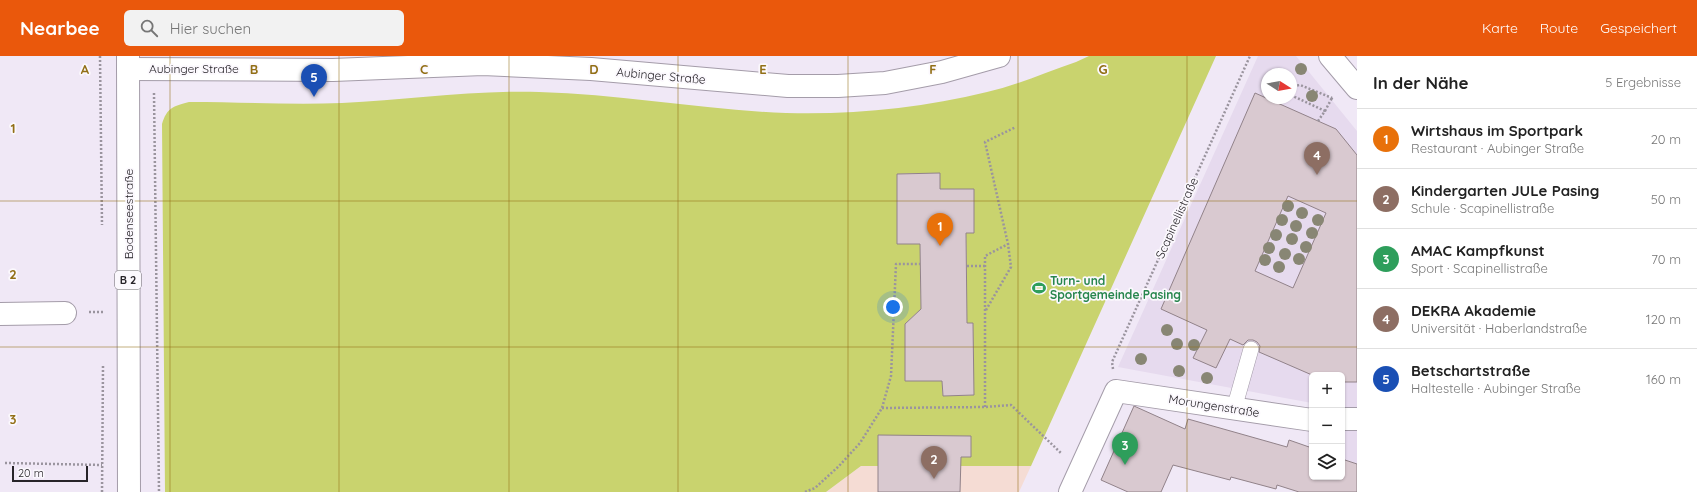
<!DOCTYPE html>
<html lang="de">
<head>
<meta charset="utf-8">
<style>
  :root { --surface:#fff; --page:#f2f2f2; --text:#222; --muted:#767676; --line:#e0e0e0; --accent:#ea580c }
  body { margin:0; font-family:Quicksand,sans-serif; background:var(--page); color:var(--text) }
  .controls { position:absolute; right:12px; bottom:12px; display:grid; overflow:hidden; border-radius:6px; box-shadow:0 1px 3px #0004 }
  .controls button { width:36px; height:36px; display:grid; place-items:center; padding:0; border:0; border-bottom:1px solid var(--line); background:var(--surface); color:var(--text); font:20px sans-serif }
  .compass { position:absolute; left:1261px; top:12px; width:36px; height:36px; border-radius:50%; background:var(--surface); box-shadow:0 1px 3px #0004; rotate:101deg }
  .scale { position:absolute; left:12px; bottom:10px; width:76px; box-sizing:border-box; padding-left:4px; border:2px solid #272429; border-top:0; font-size:11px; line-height:14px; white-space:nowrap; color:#272429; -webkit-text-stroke:3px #fbf8fd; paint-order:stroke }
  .you { position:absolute; left:893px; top:251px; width:14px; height:14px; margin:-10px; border:3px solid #fff; border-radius:50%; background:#1a73e8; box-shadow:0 0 0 6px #1a73e833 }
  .badge { display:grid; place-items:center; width:26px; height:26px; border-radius:50%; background:var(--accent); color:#fff; font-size:13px; font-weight:700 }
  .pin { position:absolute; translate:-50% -33px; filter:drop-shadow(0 1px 2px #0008) }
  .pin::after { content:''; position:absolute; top:21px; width:14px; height:12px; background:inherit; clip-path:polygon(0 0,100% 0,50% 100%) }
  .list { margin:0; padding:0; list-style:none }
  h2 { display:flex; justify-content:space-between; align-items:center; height:52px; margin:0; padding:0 16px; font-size:17px }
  h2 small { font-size:13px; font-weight:400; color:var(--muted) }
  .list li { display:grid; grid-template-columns:26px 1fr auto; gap:12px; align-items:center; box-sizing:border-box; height:60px; padding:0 16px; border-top:1px solid var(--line) }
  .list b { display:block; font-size:15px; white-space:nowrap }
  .list p { margin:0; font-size:13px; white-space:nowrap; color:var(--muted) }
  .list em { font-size:13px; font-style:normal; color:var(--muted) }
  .icon { flex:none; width:22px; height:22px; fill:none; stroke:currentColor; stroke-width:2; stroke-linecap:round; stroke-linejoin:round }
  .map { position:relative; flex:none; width:1357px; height:436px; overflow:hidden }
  header { display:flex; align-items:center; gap:24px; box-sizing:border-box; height:56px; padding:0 20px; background:var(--accent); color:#fff }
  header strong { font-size:19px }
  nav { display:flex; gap:22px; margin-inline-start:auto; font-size:14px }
  .search { width:280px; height:36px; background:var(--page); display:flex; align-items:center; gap:10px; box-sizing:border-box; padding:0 14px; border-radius:6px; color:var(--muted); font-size:15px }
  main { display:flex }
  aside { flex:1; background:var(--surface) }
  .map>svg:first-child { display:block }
  .built { fill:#e6daee; fill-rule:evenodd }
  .education { fill:#f5dcd4 }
  .green { fill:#c9d36e; fill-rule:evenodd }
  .building { fill:#d9c9d0; stroke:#918289; fill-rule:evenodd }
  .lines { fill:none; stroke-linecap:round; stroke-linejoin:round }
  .lane-casing { stroke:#a49ca9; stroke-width:16 }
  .street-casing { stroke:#a49ca9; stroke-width:24 }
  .secondary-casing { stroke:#a49ca9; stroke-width:24 }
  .primary-casing { stroke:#a49ca9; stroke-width:24 }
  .path { stroke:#9a949e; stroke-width:2.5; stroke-dasharray:2 2; stroke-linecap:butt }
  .lane { stroke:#fff; stroke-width:15 }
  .street { stroke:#fff; stroke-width:22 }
  .secondary { stroke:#fff; stroke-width:22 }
  .primary { stroke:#fff; stroke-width:22 }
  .tree { fill:#888674 }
  .grid { fill:none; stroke:#926f16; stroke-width:1; stroke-opacity:0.55 }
  .labels { text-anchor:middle; stroke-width:3.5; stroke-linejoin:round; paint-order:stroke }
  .shield { fill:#fbf8fd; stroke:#676469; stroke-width:1 }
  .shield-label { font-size:11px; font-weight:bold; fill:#272429 }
  .street-label { font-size:12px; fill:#272429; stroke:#fbf8fd }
  .leisure-label { font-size:12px; font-weight:bold; fill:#27864d; stroke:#fbf8fd; text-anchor:start }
  .grid-label { font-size:13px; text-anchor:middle; font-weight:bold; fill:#926f16; stroke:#fbf8fd; stroke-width:3.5; stroke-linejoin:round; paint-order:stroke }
</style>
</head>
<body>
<header>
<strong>Nearbee</strong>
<div class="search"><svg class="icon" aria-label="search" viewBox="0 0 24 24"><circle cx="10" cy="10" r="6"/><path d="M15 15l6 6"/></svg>Hier suchen</div>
<nav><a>Karte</a><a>Route</a><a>Gespeichert</a></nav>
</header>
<main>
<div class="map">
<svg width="1357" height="436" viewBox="0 0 1357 436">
  <rect width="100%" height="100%" fill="#f0e8f6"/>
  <!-- built -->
  <path class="built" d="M1258,0H1296L1357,75V436L1342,421V319H1312V347L1118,311ZM1267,18H1291V42H1267Z"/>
  <!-- education -->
  <path class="education" d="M861,410H1031L1019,436H826Z"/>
  <!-- green -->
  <path class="green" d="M1089,0H1216L1031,410H861L826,436H165L162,68C167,52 173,50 189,46C239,46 291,49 342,47C408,44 473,34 539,36C622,38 703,54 786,57C853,59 922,52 987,36C1017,29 1047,16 1076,6ZM940,117V133H974V176L966,177L967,267H973V339L943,340L942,325H905V268L921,253L920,188L897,187V118Z"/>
  <!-- building -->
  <g class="building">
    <path d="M1255,37L1336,73L1357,99V326H1342V319H1312L1259,296L1260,290L1257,286L1253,284H1248L1243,289L1230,283L1216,312L1193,302L1207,274L1161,253ZM1288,140L1326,157L1293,232L1255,215Z"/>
    <path d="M940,117V133H974V177H966L967,267H973L974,339L943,340L942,325H905V268L921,253L920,188H897V118Z"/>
    <path d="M1134,350L1185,373L1188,363L1287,391L1289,384L1312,392V421H1342V403L1357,408V436H1299L1277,429L1276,433L1231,421L1230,424L1173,409L1161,436H1128L1101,424Z"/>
    <path d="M878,379L971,380V401H961L960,436H878Z"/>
  </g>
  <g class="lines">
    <!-- lane casing -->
    <g class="lane-casing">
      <path id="lane" d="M1234,353L1251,293"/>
    </g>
    <!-- street casing -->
    <g class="street-casing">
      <g id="street">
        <path d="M1330,0L1357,32"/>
        <path d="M0,258L65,257"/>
        <path d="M1342,363H1357"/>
        <path d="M1070,436L1116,335L1312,364"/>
      </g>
    </g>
    <!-- secondary casing -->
    <g class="secondary-casing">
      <path id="secondary" d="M128,13L333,14L483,8L591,13L788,30H838L885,27L942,16L999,0"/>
    </g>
    <!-- primary casing -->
    <g class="primary-casing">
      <path id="primary" d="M128,0L129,436"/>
    </g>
    <!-- path -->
    <g class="path">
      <path d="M100,0L102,169"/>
      <path d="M154,37L159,436"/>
      <path d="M1325,55L1332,42"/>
      <path d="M1318,65L1325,55L1295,41L1293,36L1294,30L1300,29L1332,42L1333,41"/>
      <path d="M967,210H985"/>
      <path d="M986,254L1011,211L1008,188"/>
      <path d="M89,256H103"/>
      <path d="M1113,313L1112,306L1250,0"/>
      <path d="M985,351V200L1008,188L985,86L1016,71"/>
      <path d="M882,352L985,351L1011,349L1062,398"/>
      <path d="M5,407L102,409"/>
      <path d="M102,436L103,310"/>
      <path d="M805,436L815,432L839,410L860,387L882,352L891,320L896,208H920"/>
    </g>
    <!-- lane -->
    <use href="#lane" class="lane"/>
    <!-- street -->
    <use href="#street" class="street"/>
    <!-- secondary -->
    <use href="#secondary" class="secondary"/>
    <!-- primary -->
    <use href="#primary" class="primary"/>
  </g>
  <!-- trees -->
  <g class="tree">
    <circle cx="1301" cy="13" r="6"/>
    <circle cx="1312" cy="40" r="6"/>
    <circle cx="1288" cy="150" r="6"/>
    <circle cx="1302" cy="157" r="6"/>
    <circle cx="1282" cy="164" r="6"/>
    <circle cx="1318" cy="164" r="6"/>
    <circle cx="1296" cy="170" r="6"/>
    <circle cx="1312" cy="177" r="6"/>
    <circle cx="1276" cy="179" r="6"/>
    <circle cx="1292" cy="183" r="6"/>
    <circle cx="1306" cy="191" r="6"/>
    <circle cx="1269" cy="192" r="6"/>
    <circle cx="1285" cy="198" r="6"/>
    <circle cx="1299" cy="203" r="6"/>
    <circle cx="1265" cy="204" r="6"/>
    <circle cx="1279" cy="211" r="6"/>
    <circle cx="1167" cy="274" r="6"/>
    <circle cx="1177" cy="288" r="6"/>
    <circle cx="1194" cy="289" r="6"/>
    <circle cx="1141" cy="303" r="6"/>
    <circle cx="1179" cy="315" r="6"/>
    <circle cx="1207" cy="322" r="6"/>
  </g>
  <!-- grid -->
  <path class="grid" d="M170,0V436M339,0V436M509,0V436M678,0V436M848,0V436M1018,0V436M1187,0V436M0,145H1357M0,291H1357"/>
  <!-- icons -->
  <defs>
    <g id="stadium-bare" transform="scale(1.08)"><path d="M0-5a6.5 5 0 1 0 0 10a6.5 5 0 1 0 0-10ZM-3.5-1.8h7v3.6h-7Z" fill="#2e9e5b" stroke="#fbf8fd" stroke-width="2.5" paint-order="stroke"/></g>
  </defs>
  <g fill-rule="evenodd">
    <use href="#stadium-bare" x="1039" y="232"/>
  </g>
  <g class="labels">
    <!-- shield labels -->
    <rect class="shield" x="115" y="215" width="26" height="18" rx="3"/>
    <g class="shield-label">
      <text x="128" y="228">B 2</text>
    </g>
    <!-- street labels -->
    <g class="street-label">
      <text x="194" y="17">Aubinger Straße</text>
      <text transform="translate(661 20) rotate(5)" y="4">Aubinger Straße</text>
      <text transform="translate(129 158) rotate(-90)" y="4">Bodenseestraße</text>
      <text transform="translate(1177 162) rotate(-66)" y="4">Scapinellistraße</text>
      <text transform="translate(1214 350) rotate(9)" y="4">Morungenstraße</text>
    </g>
    <!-- leisure labels -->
    <g class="leisure-label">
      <text x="1050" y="229">Turn- und<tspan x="1050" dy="14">Sportgemeinde Pasing</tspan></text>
    </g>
  </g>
  <g class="grid-label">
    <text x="85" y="18">A</text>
    <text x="254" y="18">B</text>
    <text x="424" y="18">C</text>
    <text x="594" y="18">D</text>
    <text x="763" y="18">E</text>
    <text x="933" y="18">F</text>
    <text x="1103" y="18">G</text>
    <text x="13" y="77">1</text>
    <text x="13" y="223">2</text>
    <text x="13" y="368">3</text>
  </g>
</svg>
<div class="controls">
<button>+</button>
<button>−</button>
<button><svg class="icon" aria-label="layers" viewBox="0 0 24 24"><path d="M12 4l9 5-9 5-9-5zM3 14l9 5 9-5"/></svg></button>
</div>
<svg class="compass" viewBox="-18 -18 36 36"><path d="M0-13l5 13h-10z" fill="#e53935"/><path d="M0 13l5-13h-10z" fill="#767676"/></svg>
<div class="scale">20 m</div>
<div class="you"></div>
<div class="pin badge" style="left:940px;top:190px;background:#e8710a">1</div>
<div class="pin badge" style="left:934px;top:423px;background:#8d6e63">2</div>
<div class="pin badge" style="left:1125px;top:409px;background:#2e9e5b">3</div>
<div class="pin badge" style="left:1317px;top:119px;background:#8d6e63">4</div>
<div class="pin badge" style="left:314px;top:41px;background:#1a4fb4">5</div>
</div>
<aside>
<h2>In der Nähe<small>5 Ergebnisse</small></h2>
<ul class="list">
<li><span class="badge" style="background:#e8710a">1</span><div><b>Wirtshaus im Sportpark</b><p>Restaurant · Aubinger Straße</p></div><em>20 m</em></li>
<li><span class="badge" style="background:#8d6e63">2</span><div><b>Kindergarten JULe Pasing</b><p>Schule · Scapinellistraße</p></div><em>50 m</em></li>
<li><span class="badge" style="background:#2e9e5b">3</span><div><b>AMAC Kampfkunst</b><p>Sport · Scapinellistraße</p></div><em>70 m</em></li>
<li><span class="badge" style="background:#8d6e63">4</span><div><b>DEKRA Akademie</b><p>Universität · Haberlandstraße</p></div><em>120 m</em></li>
<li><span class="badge" style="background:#1a4fb4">5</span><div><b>Betschartstraße</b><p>Haltestelle · Aubinger Straße</p></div><em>160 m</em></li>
</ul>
</aside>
</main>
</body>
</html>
